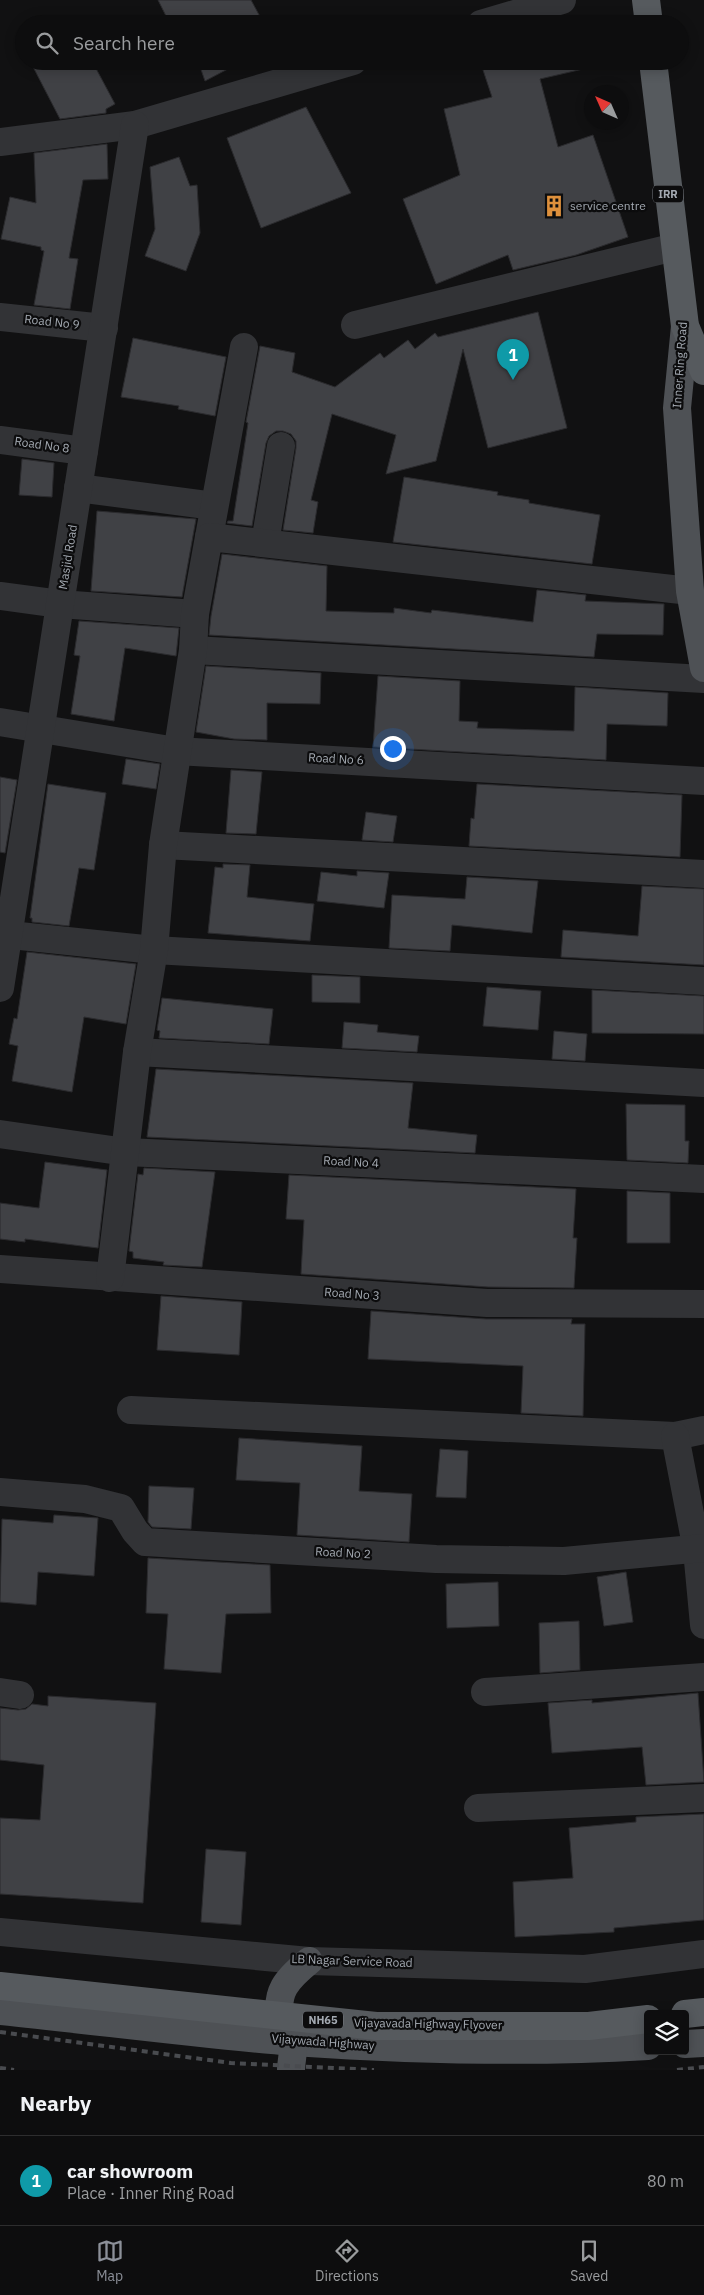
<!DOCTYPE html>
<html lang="en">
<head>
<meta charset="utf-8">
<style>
  :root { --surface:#0d0d0e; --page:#1b1b1c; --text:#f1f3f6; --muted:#9a9c9e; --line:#2d2d2e; --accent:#8c9099 }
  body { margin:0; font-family:"IBM Plex Sans",sans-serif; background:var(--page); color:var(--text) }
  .controls { position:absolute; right:15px; bottom:15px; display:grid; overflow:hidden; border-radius:5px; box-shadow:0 2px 12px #0003 }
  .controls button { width:45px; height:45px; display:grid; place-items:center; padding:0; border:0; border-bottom:1px solid var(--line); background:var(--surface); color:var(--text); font:25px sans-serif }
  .compass { position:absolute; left:584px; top:85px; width:45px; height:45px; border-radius:50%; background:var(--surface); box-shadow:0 2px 12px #0003; rotate:315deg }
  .you { position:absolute; left:392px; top:748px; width:18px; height:18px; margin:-12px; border:4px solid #fff; border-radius:50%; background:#1a73e8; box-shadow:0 0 0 8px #1a73e833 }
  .badge { display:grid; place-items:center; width:32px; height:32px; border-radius:50%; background:var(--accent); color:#fff; font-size:16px; font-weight:700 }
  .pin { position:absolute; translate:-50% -41px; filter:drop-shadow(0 1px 2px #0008) }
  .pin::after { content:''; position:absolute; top:26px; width:18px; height:15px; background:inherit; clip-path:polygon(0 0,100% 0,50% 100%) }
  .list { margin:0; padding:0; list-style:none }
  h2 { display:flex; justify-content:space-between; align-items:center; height:65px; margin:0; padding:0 20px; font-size:21px }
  h2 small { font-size:16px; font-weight:400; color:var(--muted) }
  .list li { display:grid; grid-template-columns:32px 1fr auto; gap:15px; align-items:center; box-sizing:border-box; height:90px; padding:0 20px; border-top:1px solid var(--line) }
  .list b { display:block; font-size:19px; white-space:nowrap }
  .list p { margin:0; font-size:16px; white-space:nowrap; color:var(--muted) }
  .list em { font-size:16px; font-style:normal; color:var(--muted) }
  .icon { flex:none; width:28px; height:28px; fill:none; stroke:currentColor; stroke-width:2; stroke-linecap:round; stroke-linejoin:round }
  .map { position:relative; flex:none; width:704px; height:2070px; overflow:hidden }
  .search { position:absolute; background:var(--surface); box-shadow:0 2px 12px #0003; left:15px; right:15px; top:15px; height:55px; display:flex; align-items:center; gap:12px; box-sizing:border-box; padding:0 18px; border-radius:28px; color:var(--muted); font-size:19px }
  .sheet { height:155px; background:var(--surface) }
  nav { display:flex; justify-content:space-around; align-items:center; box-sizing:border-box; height:70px; border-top:1px solid var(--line); background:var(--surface); font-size:14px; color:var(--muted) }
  nav a { display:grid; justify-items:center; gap:2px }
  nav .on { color:var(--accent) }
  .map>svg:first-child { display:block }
  .building { fill:#404145; stroke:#2b2b2e }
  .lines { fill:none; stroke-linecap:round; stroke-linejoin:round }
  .minor { stroke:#323336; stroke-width:28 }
  .tertiary { stroke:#323336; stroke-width:28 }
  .primary { stroke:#4e5155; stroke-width:28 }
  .trunk { stroke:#565a5e; stroke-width:28 }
  .rail { stroke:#494b4f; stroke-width:4; stroke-dasharray:6 5; stroke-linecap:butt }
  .labels { text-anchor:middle; stroke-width:4.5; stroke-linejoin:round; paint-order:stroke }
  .shield { fill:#0c0c0d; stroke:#767a80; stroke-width:1 }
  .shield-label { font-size:11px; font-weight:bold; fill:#a3a9b1 }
  .poi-label { font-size:12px; fill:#a3a9b1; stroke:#0c0c0d; text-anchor:start }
  .street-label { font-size:12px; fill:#a3a9b1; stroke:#0c0c0d }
</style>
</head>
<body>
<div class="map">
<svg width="704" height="2070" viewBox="0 0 704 2070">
  <rect width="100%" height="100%" fill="#111112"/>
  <!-- building -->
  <g class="building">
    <path d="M158,0H251L264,24H170Z"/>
    <path d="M562,16L565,24H537Z"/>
    <path d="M30,61H92L115,104L106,109V113L60,119Z"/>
    <path d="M198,61H243L205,81Z"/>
    <path d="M480,61H580L583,69L540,79L558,147L593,135L628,237L576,255L513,270L508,255L436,284L403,199L460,175L444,109L492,97Z"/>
    <path d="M306,107L351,193L261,228L227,138Z"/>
    <path d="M107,144L108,179L83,180L69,258L78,259L70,309L34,305L44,251L41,250V247L1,239L10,197L36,203L34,153Z"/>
    <path d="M179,157L190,186L197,185L200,233L186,271L145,256L155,229L150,167Z"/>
    <path d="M538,312L567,428L488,448L463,349L436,461L386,474L396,435L332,414L311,500L318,502L313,533L283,530L296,448V441L291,434L283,431H276L269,436L266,443L252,526L227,523L228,521H233L248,423L246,422L260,346L295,353L292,372L335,387L380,353L384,358L408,340L415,349L435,333L438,337Z"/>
    <path d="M133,338L226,357L215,416L178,409L179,406L121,397Z"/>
    <path d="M22,459L54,463L52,497L19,495Z"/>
    <path d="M404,477L498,492L497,495L529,500V503L600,515L592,564L393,542Z"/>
    <path d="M97,511L196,519L182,597L91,591Z"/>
    <path d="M222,554L327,566L326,611L394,613V608L431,613L432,610L533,622L537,590L586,595L585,601L664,604L663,635L597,634L594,657L209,635L211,616Z"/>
    <path d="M79,621L179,628L176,656L125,648L114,721L71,714L80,656L74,655Z"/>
    <path d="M206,666L321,673L320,704L267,703V740L234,739L196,732Z"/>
    <path d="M378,676L460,681L459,721L478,722L477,728L574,731L575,687L668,693L667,726L607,724L606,760L373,747Z"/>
    <path d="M126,759L160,764L156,789L122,784Z"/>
    <path d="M231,770L262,772L256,834L226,833Z"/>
    <path d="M0,777L17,780L5,853L0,852Z"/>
    <path d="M48,784L106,793L94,870L79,868L69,926L32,922V918H30Z"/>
    <path d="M477,784L682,795L680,857L469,846L471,818L474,819Z"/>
    <path d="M366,812L397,816L393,842L362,840Z"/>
    <path d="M223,864L250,865L247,897L314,904L310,941L208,933L215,867L223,868Z"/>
    <path d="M357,871L389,873L384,908L317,901L321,872L357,876Z"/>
    <path d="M467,877L538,881L532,933L452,925L450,951L389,948L392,895L465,899Z"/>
    <path d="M642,886L704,889V965L561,957L563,930L638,936Z"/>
    <path d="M27,952L136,964L126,1024L84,1017L72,1092L12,1081L18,1046L9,1044L14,1018L17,1019Z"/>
    <path d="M312,975L360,977V1003L312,1002Z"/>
    <path d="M487,987L541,991L538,1030L483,1026Z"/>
    <path d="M592,990L704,996V1034L592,1033Z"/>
    <path d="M162,998L273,1009L269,1044L159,1038L160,1031L157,1030Z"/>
    <path d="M344,1022L378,1025L377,1032L419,1036L417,1052L342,1048Z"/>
    <path d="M554,1031L587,1034L585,1061L552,1059Z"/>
    <path d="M156,1069L413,1083L408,1128L477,1135L475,1153L147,1137Z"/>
    <path d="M626,1104L685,1105V1141H689L688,1163L627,1160Z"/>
    <path d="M45,1162L107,1170L98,1248L25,1239V1242L0,1239V1203L39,1208Z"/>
    <path d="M144,1168L215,1172L202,1267L163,1265L164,1262L133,1258V1252L129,1251L138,1174L143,1175Z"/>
    <path d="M289,1175L576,1189L573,1238H577L574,1288L488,1287L301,1274L304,1220L286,1219Z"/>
    <path d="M627,1191L670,1193V1243H627Z"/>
    <path d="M161,1296L242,1302L239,1355L157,1350Z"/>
    <path d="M371,1311L486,1319H572L571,1324H585L583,1416L521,1413L523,1366L368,1359Z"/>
    <path d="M239,1438L362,1446L359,1491L412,1494L409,1542L297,1535L300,1483L236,1480Z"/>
    <path d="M440,1449L468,1451L466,1498L436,1497Z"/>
    <path d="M149,1486L194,1488L191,1529L152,1527L148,1522Z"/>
    <path d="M54,1515L98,1518L94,1576L38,1572L36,1605L0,1602L2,1519L53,1523Z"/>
    <path d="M148,1558L270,1565L271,1613L226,1614L221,1673L164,1669L168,1614L146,1613Z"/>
    <path d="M626,1572L633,1622L604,1626L597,1577Z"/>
    <path d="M498,1582L499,1626L447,1628L446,1584Z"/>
    <path d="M579,1621L580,1670L540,1673L539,1623Z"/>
    <path d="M698,1693L704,1782L646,1785L642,1747L552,1753L548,1703L592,1700V1703Z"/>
    <path d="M48,1696L156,1703L143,1903L0,1894V1818L40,1820L44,1765L0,1760V1708L18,1710L26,1709L32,1704L48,1706Z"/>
    <path d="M704,1814V1920L614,1928V1932L515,1937L513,1882L573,1878L569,1828L636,1822V1817Z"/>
    <path d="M206,1849L246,1852L241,1925L201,1922Z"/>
  </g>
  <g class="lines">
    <!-- minor -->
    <g class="minor">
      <path d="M481,24L562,0"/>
      <path d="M0,142L135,125L353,61"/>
      <path d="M0,317L104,328"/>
      <path d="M355,325L675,247"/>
      <path d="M0,440L84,451"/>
      <path d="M78,488L214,506"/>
      <path d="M209,537L244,347"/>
      <path d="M265,543L281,446"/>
      <path d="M0,596L60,604L195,614"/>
      <path d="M193,650L704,679"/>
      <path d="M0,722L176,751L704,781"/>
      <path d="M163,845L704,874"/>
      <path d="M0,934L154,950L704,981"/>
      <path d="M0,988L135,125"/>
      <path d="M137,1052L704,1083"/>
      <path d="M0,1134L126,1152L704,1179"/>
      <path d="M0,1269L487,1303L704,1304"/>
      <path d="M110,1278L137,1052L154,950L163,845L193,650L195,614L209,537L690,591"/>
      <path d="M131,1410L675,1436L704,1430"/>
      <path d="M675,1436L697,1550L704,1625"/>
      <path d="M0,1492L85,1499L121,1508L135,1531L145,1542L436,1559L564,1561L704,1548"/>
      <path d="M0,1692L20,1695"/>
      <path d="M485,1692L704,1677"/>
      <path d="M478,1808L704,1798"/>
    </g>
    <!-- tertiary -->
    <path class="tertiary" d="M0,1932L309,1961L585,1969L704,1954"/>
    <!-- primary -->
    <g class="primary">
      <path d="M685,326L677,408L690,591L704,668"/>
      <path d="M0,2011C98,2021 195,2034 293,2042C411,2050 530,2053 648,2046"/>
      <path d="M685,2044L704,2043"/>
      <path d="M291,2070C291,2062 294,2051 293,2043C292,2036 283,2030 281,2023C274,1992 287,1979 309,1961"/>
    </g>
    <!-- trunk -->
    <g class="trunk">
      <path d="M646,0L649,24"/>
      <path d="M653,61L685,326L704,371"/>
      <path d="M0,1986L376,2026H589L648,2019"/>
      <path d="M685,2014L704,2012"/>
    </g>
    <!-- rail -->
    <g class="rail">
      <path d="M0,2032L231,2063L374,2070"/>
      <path d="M0,2068L14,2070"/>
      <path d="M677,2070L704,2067"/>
    </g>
  </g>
  <!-- icons -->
  <defs>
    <g id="building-bare" transform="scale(1.725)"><path d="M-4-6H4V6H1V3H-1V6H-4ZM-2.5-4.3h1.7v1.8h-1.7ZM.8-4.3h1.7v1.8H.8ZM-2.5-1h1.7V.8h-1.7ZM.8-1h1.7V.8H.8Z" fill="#de903c" stroke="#0c0c0d" stroke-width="2.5" paint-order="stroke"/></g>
  </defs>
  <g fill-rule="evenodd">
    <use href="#building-bare" x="554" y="206"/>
  </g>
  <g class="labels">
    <!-- shield labels -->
    <g class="shield">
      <rect x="653" y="185.5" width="30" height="17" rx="4"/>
      <rect x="303" y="2011.5" width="40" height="17" rx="4"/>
    </g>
    <g class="shield-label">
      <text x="668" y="198">IRR</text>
      <text x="323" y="2024">NH65</text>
    </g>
    <!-- poi labels -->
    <g class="poi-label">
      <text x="570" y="210">service centre</text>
    </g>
    <!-- street labels -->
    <g class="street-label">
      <text transform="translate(52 322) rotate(6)" y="4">Road No 9</text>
      <text transform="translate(680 365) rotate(-86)" y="4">Inner Ring Road</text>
      <text transform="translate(42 445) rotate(8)" y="4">Road No 8</text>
      <text transform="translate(68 557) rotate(-81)" y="4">Masjid Road</text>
      <text transform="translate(336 759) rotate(3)" y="4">Road No 6</text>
      <text transform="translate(351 1162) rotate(3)" y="4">Road No 4</text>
      <text transform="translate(352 1294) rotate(4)" y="4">Road No 3</text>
      <text transform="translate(343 1553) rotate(3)" y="4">Road No 2</text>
      <text transform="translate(352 1961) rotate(2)" y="4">LB Nagar Service Road</text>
      <text transform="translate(428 2024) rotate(1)" y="4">Vijayavada Highway Flyover</text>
      <text transform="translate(323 2042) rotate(4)" y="4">Vijaywada Highway</text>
    </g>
  </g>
</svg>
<div class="controls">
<button><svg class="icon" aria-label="layers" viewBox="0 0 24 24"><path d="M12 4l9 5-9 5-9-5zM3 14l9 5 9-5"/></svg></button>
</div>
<svg class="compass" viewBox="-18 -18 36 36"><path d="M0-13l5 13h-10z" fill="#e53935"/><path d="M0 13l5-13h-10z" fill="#9a9c9e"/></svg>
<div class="you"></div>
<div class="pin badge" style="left:513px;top:380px;background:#0f9aa8">1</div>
<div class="search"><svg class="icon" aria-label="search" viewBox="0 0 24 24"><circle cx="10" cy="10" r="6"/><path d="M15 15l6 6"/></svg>Search here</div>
</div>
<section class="sheet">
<h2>Nearby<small></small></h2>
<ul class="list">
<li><span class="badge" style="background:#0f9aa8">1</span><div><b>car showroom</b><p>Place · Inner Ring Road</p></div><em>80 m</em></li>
</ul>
</section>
<nav>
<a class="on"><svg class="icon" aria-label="map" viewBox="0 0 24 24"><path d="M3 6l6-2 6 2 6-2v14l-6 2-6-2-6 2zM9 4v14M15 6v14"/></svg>Map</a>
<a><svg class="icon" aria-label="directions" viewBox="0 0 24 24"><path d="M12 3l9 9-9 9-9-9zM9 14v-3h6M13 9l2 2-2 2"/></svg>Directions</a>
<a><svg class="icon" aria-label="saved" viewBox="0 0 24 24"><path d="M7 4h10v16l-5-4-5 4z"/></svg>Saved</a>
</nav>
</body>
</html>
